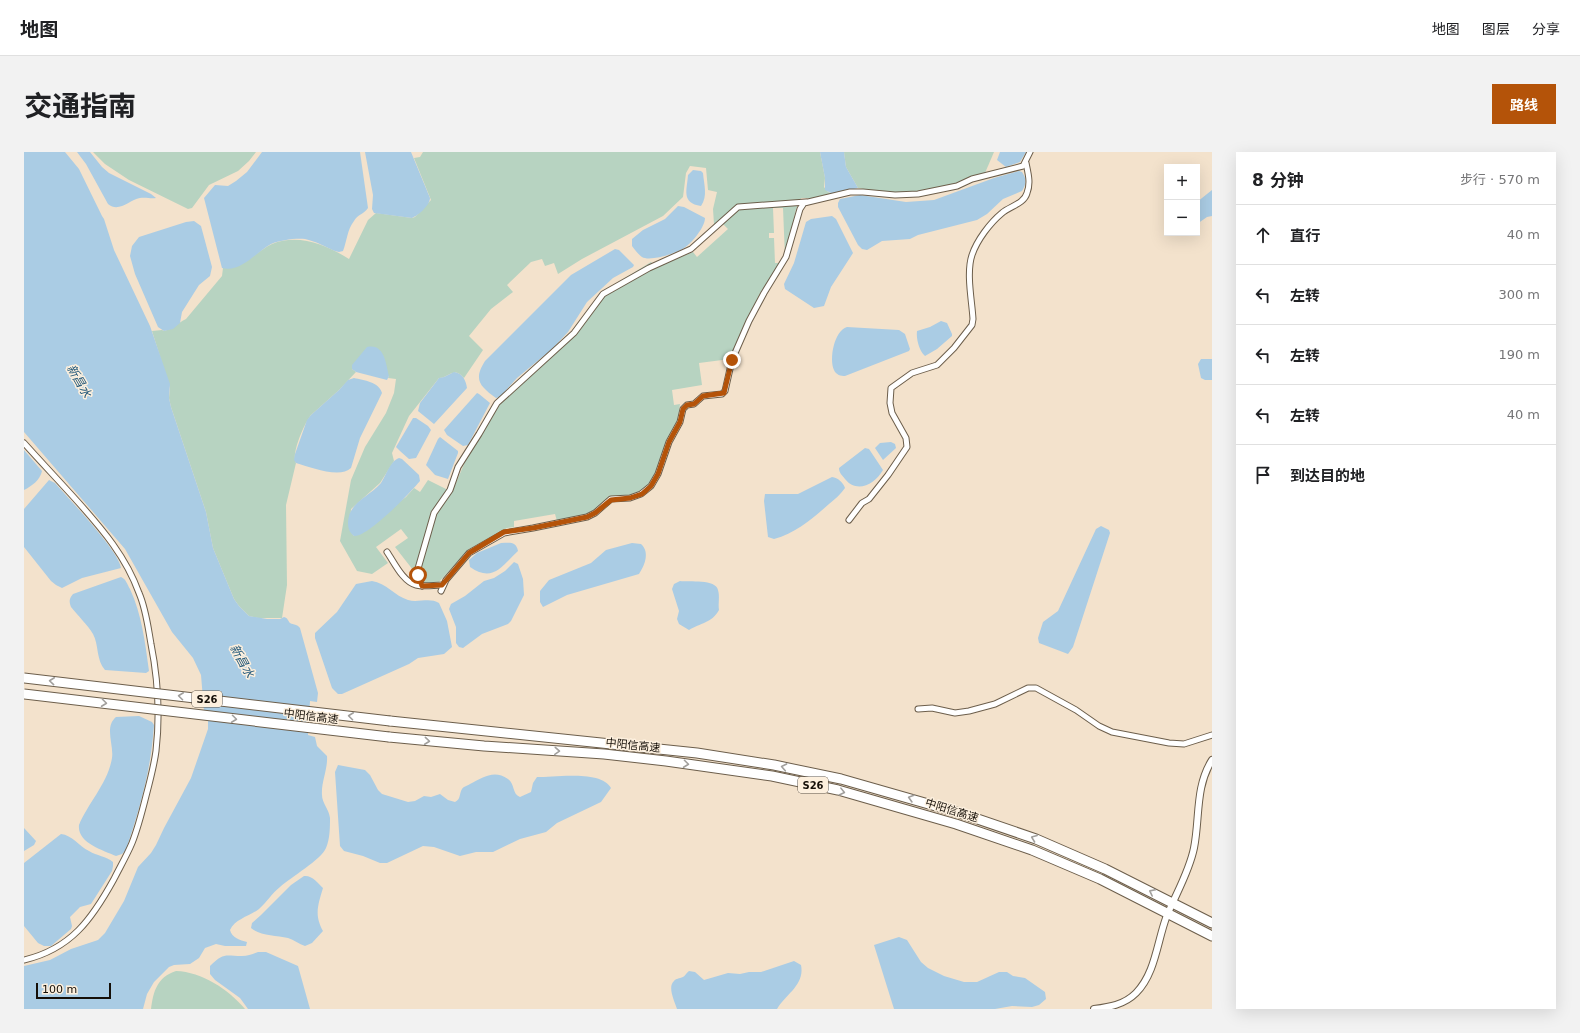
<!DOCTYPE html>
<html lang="zh">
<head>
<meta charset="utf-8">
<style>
  :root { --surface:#fff; --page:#f2f2f2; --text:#202124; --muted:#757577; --line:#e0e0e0; --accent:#b45309 }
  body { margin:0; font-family:"DejaVu Sans","Noto Sans SC",sans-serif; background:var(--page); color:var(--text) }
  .controls { position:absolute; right:12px; top:12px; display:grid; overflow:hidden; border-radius:0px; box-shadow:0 4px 16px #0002 }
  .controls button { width:36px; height:36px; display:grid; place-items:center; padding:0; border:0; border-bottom:1px solid var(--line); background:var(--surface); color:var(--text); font:20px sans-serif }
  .scale { position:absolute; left:12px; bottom:10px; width:75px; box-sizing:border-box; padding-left:4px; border:2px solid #150f08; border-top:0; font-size:11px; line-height:14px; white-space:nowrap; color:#150f08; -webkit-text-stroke:3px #fdf0de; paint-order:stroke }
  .stop { position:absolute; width:12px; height:12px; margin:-9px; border:3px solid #b45309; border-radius:50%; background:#fff }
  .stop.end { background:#b45309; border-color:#fff; box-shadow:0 1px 4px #0008 }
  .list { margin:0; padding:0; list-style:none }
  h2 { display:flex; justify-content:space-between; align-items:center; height:52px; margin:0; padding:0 16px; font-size:17px }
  h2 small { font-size:13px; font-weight:400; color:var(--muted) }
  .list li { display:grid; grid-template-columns:26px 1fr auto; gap:12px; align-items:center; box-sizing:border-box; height:60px; padding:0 16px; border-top:1px solid var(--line) }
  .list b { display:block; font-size:15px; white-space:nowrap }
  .list em { font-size:13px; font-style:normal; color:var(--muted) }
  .icon { flex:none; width:22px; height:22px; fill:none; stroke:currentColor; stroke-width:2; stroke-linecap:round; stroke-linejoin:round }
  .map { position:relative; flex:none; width:1188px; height:857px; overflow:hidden; border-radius:0px }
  header { display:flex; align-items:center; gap:24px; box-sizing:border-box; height:56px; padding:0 20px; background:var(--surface); border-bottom:1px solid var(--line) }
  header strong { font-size:19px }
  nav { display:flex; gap:22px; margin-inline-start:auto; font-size:14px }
  .intro { display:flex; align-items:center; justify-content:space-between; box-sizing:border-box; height:96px; padding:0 24px }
  h1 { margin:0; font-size:28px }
  .button { padding:10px 18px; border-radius:0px; background:var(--accent); color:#fff; font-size:14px; font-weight:700 }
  main { display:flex; gap:24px; padding:0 24px }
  aside { flex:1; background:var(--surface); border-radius:0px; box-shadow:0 4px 16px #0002 }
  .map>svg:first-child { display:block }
  .green { fill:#b7d3c1; fill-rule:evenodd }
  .water { fill:#aacce4 }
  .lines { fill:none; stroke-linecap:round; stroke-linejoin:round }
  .minor-casing { stroke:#6c5e4b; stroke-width:7 }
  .tertiary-casing { stroke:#6c5e4b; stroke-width:8 }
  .motorway-casing { stroke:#6c5e4b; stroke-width:11 }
  .minor { stroke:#fff; stroke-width:5 }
  .tertiary { stroke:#fff; stroke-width:6 }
  .motorway { stroke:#fff; stroke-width:9 }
  .motorway-bridge-casing { stroke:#6c5e4b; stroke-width:11; stroke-linecap:butt }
  .motorway-bridge { stroke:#fff; stroke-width:9 }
  .oneway { stroke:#a19f9c }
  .route { stroke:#b45309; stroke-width:5 }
  .labels { text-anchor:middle; stroke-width:3; stroke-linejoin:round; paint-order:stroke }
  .shield { fill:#fdf0de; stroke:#5b5248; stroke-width:1 }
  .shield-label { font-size:10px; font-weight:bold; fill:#150f08 }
  .street-label { font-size:11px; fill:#150f08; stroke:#fdf0de }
  .water-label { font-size:12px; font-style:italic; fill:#22587a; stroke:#fdf0de }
</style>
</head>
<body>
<header>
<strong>地图</strong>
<nav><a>地图</a><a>图层</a><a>分享</a></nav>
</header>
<div class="intro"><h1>交通指南</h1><a class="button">路线</a></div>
<main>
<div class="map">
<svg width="1188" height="857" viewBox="0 0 1188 857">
  <rect width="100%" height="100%" fill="#f3e2cc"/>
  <!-- green -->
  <g class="green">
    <path d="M69,0H232L225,9L214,19L185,33L168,56L164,57L105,28L81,12Z"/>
    <path d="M399,0H796L801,26L800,35L804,40L809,42L794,46H777L772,57L761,105L759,56H749L750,81H745V86H750L751,111H756L735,143L706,207L675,211L678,233L648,238L650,253L656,252L653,275L636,314L627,331L619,339L610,343L588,345L570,358L560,363L533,369L531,362L490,369V375L483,376L445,397L414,431L400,432L371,395L384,386L377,377L352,395L364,411L348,422L333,419L316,389L327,328L341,295L362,261L370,241L372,227L364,226L365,224L328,217L332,220L315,238L287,263C280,272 267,302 272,311L262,353L263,433L258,466H234L225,464L215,454L210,447L189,396L182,360L147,255L145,246L146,236L128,179L138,178L140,179C152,176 152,172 162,167L198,124L199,116C214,117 221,110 232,102C237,99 243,94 248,92C274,81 303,93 325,107L344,68L352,61L388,66L391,65L407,48L390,6L396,5ZM666,14L682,16L684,38L693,40L689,57L690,72H699L704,77L673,105L669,100L632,115L627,110L578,140L549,180L475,252L444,303L428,340L404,328L396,340L390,336L382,345L330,384L326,379L327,357L356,331L370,309L368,301L385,264L415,226C426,225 430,214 440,226L459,198L445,184L467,157L489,140L483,133L507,110L518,107L521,114L530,111L534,122L558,107L639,64L659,45L662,21Z"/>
    <path d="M820,0H970L961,21C920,37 878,46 834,36L822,15Z"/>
    <path d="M152,819C178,820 204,837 221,857H127C129,840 133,825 152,819Z"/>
  </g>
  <!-- water -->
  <g class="water">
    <path d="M0,0H41L55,17L78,64L80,67L90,98L126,174L146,232L145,246L147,255L182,360L189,396L210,447L215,454L225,464L243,467H256L260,465C264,466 264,469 266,471C270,473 273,472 276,476L294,541L293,550L286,549L284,583L291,585L293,594L303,604C304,617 297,630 298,643C298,651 305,657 306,666C306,675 306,687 302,696C297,708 267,725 256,735C248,741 243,750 235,757C226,764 211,767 206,778C208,786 216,788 223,790L222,794H201L192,792L181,796L175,806L166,812L150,813L145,815L130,830L123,842L119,857H0V814L26,808L47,797L74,788L81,781L100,749L114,715L127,701L132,693L140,676L167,626L184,577V568L180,559L177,523L169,506L148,480L101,397L0,280Z"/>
    <path d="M53,0H66L78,15L85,21L127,42L132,46C127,47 122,45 116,46C105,48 95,61 84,52L62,12Z"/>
    <path d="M238,0H336L344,56C340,62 333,63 330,69C323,78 323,89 319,99L315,100L311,99C302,95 291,89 281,87C272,86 256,88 247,92C232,100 217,121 198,116L180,46L191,33L204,34L212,29L223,20Z"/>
    <path d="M341,0H387L406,46C406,53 395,63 388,66L350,61L348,57L349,43Z"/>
    <path d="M796,0H820L822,15L834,36L809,42L801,38V26Z"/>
    <path d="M976,0H1002L996,10L982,15L973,8Z"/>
    <path d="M669,18L677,19L679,21C680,33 684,44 677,54C657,51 663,38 664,23Z"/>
    <path d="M995,19L998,20C1003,27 1002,33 998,39L979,47L963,62L953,68L894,83L886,87L858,89L843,98L838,97L834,93L814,55V51L816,47L836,43L882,50L910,48L970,26Z"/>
    <path d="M1188,38V64L1183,65L1173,72V50Z"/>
    <path d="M654,54L660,55L681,66C681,75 668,91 660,96C653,101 626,110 618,105C615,103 610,97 608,94V87L619,78L641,67Z"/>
    <path d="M808,64L812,67L829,101L807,135L800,154L790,156L761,137L760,132L770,111L782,70L787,67Z"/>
    <path d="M170,69L177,74L188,115L186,124L175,133L158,160L156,171L149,177L140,179L134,175L111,122L106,104L108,94L115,85L162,70Z"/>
    <path d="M591,97L595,98L610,113L609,115L589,126L563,150L544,180L528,197L493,226L476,245L472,246C456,234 449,228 461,209L547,123Z"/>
    <path d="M917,169L923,171L928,182V184L913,197L901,204C895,199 892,186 893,179L906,175Z"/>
    <path d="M823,175L875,178L881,182L886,197L885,199L821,224C817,224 812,223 810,218C805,207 810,179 823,175Z"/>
    <path d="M343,195C361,191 362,213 365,224L363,228L332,220L328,217V213Z"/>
    <path d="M1177,207H1188V228H1181L1177,226L1174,212Z"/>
    <path d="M430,220C439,221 442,229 443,236L410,272L394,259L396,251L415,226L420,225Z"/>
    <path d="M330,226C340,228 355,230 358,241L336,286L327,316C316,327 286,315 272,311L270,308L271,302L283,268L287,263L315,238L324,228Z"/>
    <path d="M453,241L455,242L466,251L444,293L439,294L423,283L420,278Z"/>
    <path d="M389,266H392L404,274L407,278L392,306L385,307L376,299L372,295Z"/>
    <path d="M416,285L434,299V301L424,327L411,323L402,313L414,287Z"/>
    <path d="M867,290L871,292L872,296L859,308L851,296L856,291Z"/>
    <path d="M841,296L845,297L859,318C851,332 833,342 821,327C818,323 815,321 815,316Z"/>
    <path d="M0,298L18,319C16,328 8,334 0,338Z"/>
    <path d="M375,306L378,307L395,323L396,329C386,341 344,385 330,384C325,380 324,376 324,370C325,350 345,345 357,331C362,324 366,309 375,306Z"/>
    <path d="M808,325C814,326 819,330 821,336C817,342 811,347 805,352C788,367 772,381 750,387L744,385L740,349L741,342H774Z"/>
    <path d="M25,328L31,331C45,347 95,399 97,416L58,426L38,436L32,433L27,429L0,395V357Z"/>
    <path d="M1077,374L1085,378L1086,381L1049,495L1044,502L1015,491L1014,486L1019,470L1034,459L1072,377Z"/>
    <path d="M477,391C486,391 492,389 494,399C478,414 469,431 446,415L445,408L453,401Z"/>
    <path d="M608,391L617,392C626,400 621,413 615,422L543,443L519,455L516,450V439L525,428L567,411L582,398Z"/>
    <path d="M490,410L494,412L499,427L500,443L487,469L484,472L458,482L439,496L435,495L432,491V475L425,457L427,452L441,444L460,429L470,426L481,419Z"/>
    <path d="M97,425C102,427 103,432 106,437C118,463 121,490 125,519L122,521L81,518C72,508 75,493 69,482C63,472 54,464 47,455C45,449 45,447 49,442Z"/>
    <path d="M348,429C362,431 371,444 384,448C394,451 406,445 415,451L423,469L428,495L420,502L394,506L385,512L318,542H314L308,536L291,486V481L313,460L332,432Z"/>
    <path d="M656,429C665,430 692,427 694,438C696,445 694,451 695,458C688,471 676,471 665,478L655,472L653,467L655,459L648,437L650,432Z"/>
    <path d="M115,564L128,570L130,573C127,618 116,656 102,698L98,702L92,704C79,698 53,691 55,673C64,651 84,631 88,606C90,593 80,575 92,565Z"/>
    <path d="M314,613L341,618L346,623L354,638L358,642L384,650L391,649L400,644L407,645L416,642L424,648L431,650C437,647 435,642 438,637C440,634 443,634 446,632C458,626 470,617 484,627C491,632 488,642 496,645L507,640L509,631L513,625C531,625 578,618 587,636L577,650L533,671L522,680L496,687L469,700H452L436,704L410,695L399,694L363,711H356L339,704L320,699L316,694L311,620Z"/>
    <path d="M0,676L12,689L10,693L0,699Z"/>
    <path d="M37,682C48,683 55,694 65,699C73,704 82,704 89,710V714L88,719L67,752L56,755L46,765L48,774L47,777L27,794H20L14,791L0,774V711Z"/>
    <path d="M280,724C288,723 294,731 299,736C294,753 290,763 299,779L288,791L281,794C275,792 270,788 264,786C252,783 236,784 227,776L228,771L237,763L267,733Z"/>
    <path d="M875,785L883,788L897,810L904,816L920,824L940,830H953L975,820H983L989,824L1001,826L1021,840L1022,847L1015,853L1008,855L988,854L971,857H870L850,793Z"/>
    <path d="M234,800H242L274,814L286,857H224L216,846L191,828L186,822V814C200,800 201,804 218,804C224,804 229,802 234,800Z"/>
    <path d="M770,809L777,813C781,833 762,842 753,857H653C651,850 643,835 650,829C652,826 655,827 659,825C661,824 662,821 665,819L671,820L680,828L704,821L716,822L725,820H737Z"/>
  </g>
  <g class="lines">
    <!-- minor casing -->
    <g class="minor-casing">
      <g id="minor">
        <path d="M0,291C18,311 36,330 54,350C79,378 102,405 115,441C122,457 124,475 127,492C134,527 136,564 132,599C130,614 126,629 122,644C118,660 114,676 108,691C103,703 96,715 90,727C68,767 47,797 0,808"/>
        <path d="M825,368L838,351L845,347L864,323L883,295L882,286L868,261L866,251L867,236L888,221L913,213L930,196L948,173L949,167C948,149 942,121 948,103C953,88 966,71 978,61C986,54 1000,52 1003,41C1007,31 1004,21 1002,11"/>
        <path d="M363,400C370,410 379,430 392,433C400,435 410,433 419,433"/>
        <path d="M398,434L394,426L393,420L410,361L426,338L434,315L455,282L473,251L550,181L579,142L625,116L667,97L714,55L782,50"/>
        <path d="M417,439L422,428L445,401L480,381L509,376L563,365L571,361L587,347L606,346L617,342L627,334L634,322L645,290L656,270L659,257L663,253L670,252L679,244L698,242L701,239L708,208L725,169L740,141L762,105L776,57L780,51L826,40H839L871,43L894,42L933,34L948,27L999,14L1006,0"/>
        <path d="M894,557L908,556L931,561L945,559L971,552L1004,536H1012L1052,558L1075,574L1088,580L1145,591L1160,592L1188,583"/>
      </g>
    </g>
    <!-- tertiary casing -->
    <g class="tertiary-casing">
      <path id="tertiary" d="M1070,857C1085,855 1100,853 1112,841C1131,822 1133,791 1142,766C1151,743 1165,721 1170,696C1176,666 1171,635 1188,608"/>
    </g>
    <!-- motorway casing -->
    <g class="motorway-casing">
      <g id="motorway">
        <path d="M366,569L673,601L750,613L817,627L936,661L1012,687L1081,717L1188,771"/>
        <path d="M365,585L460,594L580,602L642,609L748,624L814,638L932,672L1008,698L1076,727L1188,784"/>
      </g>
    </g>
    <!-- minor -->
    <use href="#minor" class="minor"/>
    <!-- tertiary -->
    <use href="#tertiary" class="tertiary"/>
    <!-- motorway -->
    <use href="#motorway" class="motorway"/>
    <!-- motorway-bridge casing -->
    <g class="motorway-bridge-casing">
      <g id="motorway-bridge">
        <path d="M0,526L366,569"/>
        <path d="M0,542L365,585"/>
      </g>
    </g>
    <!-- motorway-bridge -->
    <use href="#motorway-bridge" class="motorway-bridge"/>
  </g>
  <!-- one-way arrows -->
  <defs><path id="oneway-chevron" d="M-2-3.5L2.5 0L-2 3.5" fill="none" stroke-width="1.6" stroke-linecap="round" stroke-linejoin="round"/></defs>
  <g class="oneway">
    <use href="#oneway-chevron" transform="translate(28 529) rotate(-174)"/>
    <use href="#oneway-chevron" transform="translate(157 544) rotate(-173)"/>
    <use href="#oneway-chevron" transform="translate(80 551) rotate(7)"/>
    <use href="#oneway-chevron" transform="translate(327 564) rotate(-173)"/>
    <use href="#oneway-chevron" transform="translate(210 567) rotate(7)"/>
    <use href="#oneway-chevron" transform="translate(403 589) rotate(6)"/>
    <use href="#oneway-chevron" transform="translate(533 599) rotate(4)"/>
    <use href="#oneway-chevron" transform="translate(662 612) rotate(7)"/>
    <use href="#oneway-chevron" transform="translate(760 615) rotate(-169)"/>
    <use href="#oneway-chevron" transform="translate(818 640) rotate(14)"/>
    <use href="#oneway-chevron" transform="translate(887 646) rotate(-164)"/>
    <use href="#oneway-chevron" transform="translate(1010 686) rotate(-159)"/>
    <use href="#oneway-chevron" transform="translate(1128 740) rotate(-153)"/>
  </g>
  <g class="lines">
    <!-- route -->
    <path class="route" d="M394,423L398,434L418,433L445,401L480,380L509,376L563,365L571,361L587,348L606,346L618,342L627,334L634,322L645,290L656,270L659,257L663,253L670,252L679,244L700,241L708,208"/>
  </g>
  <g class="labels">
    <!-- shield labels -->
    <g class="shield">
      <rect x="168" y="539" width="30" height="16" rx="3"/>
      <rect x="774" y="625" width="30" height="16" rx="3"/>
    </g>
    <g class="shield-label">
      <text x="183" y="551">S26</text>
      <text x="789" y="637">S26</text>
    </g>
    <!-- street labels -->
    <g class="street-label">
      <text transform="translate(287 564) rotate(7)" y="4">中阳信高速</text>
      <text transform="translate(609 593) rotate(6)" y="4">中阳信高速</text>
      <text transform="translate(928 658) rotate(17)" y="4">中阳信高速</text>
    </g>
    <!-- water labels -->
    <g class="water-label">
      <text transform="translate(55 229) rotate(60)" y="4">新昌水</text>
      <text transform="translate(218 509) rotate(61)" y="4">新昌水</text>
    </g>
  </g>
</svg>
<div class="controls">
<button>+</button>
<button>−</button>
</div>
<div class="scale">100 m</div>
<div class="stop" style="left:394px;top:423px"></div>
<div class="stop end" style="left:708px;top:208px"></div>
</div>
<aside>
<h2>8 分钟<small>步行 · 570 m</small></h2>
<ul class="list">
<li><svg class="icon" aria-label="ahead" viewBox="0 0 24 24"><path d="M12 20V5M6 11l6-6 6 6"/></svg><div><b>直行</b></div><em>40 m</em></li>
<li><svg class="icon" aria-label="left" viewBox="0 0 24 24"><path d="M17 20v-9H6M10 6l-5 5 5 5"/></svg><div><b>左转</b></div><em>300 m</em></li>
<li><svg class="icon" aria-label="left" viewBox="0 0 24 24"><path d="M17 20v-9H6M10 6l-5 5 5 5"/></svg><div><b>左转</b></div><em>190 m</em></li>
<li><svg class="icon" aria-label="left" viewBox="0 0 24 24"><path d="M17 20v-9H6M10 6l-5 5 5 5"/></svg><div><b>左转</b></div><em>40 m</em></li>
<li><svg class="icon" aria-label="arrive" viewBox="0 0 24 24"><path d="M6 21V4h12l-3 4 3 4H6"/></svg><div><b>到达目的地</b></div></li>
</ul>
</aside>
</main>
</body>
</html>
